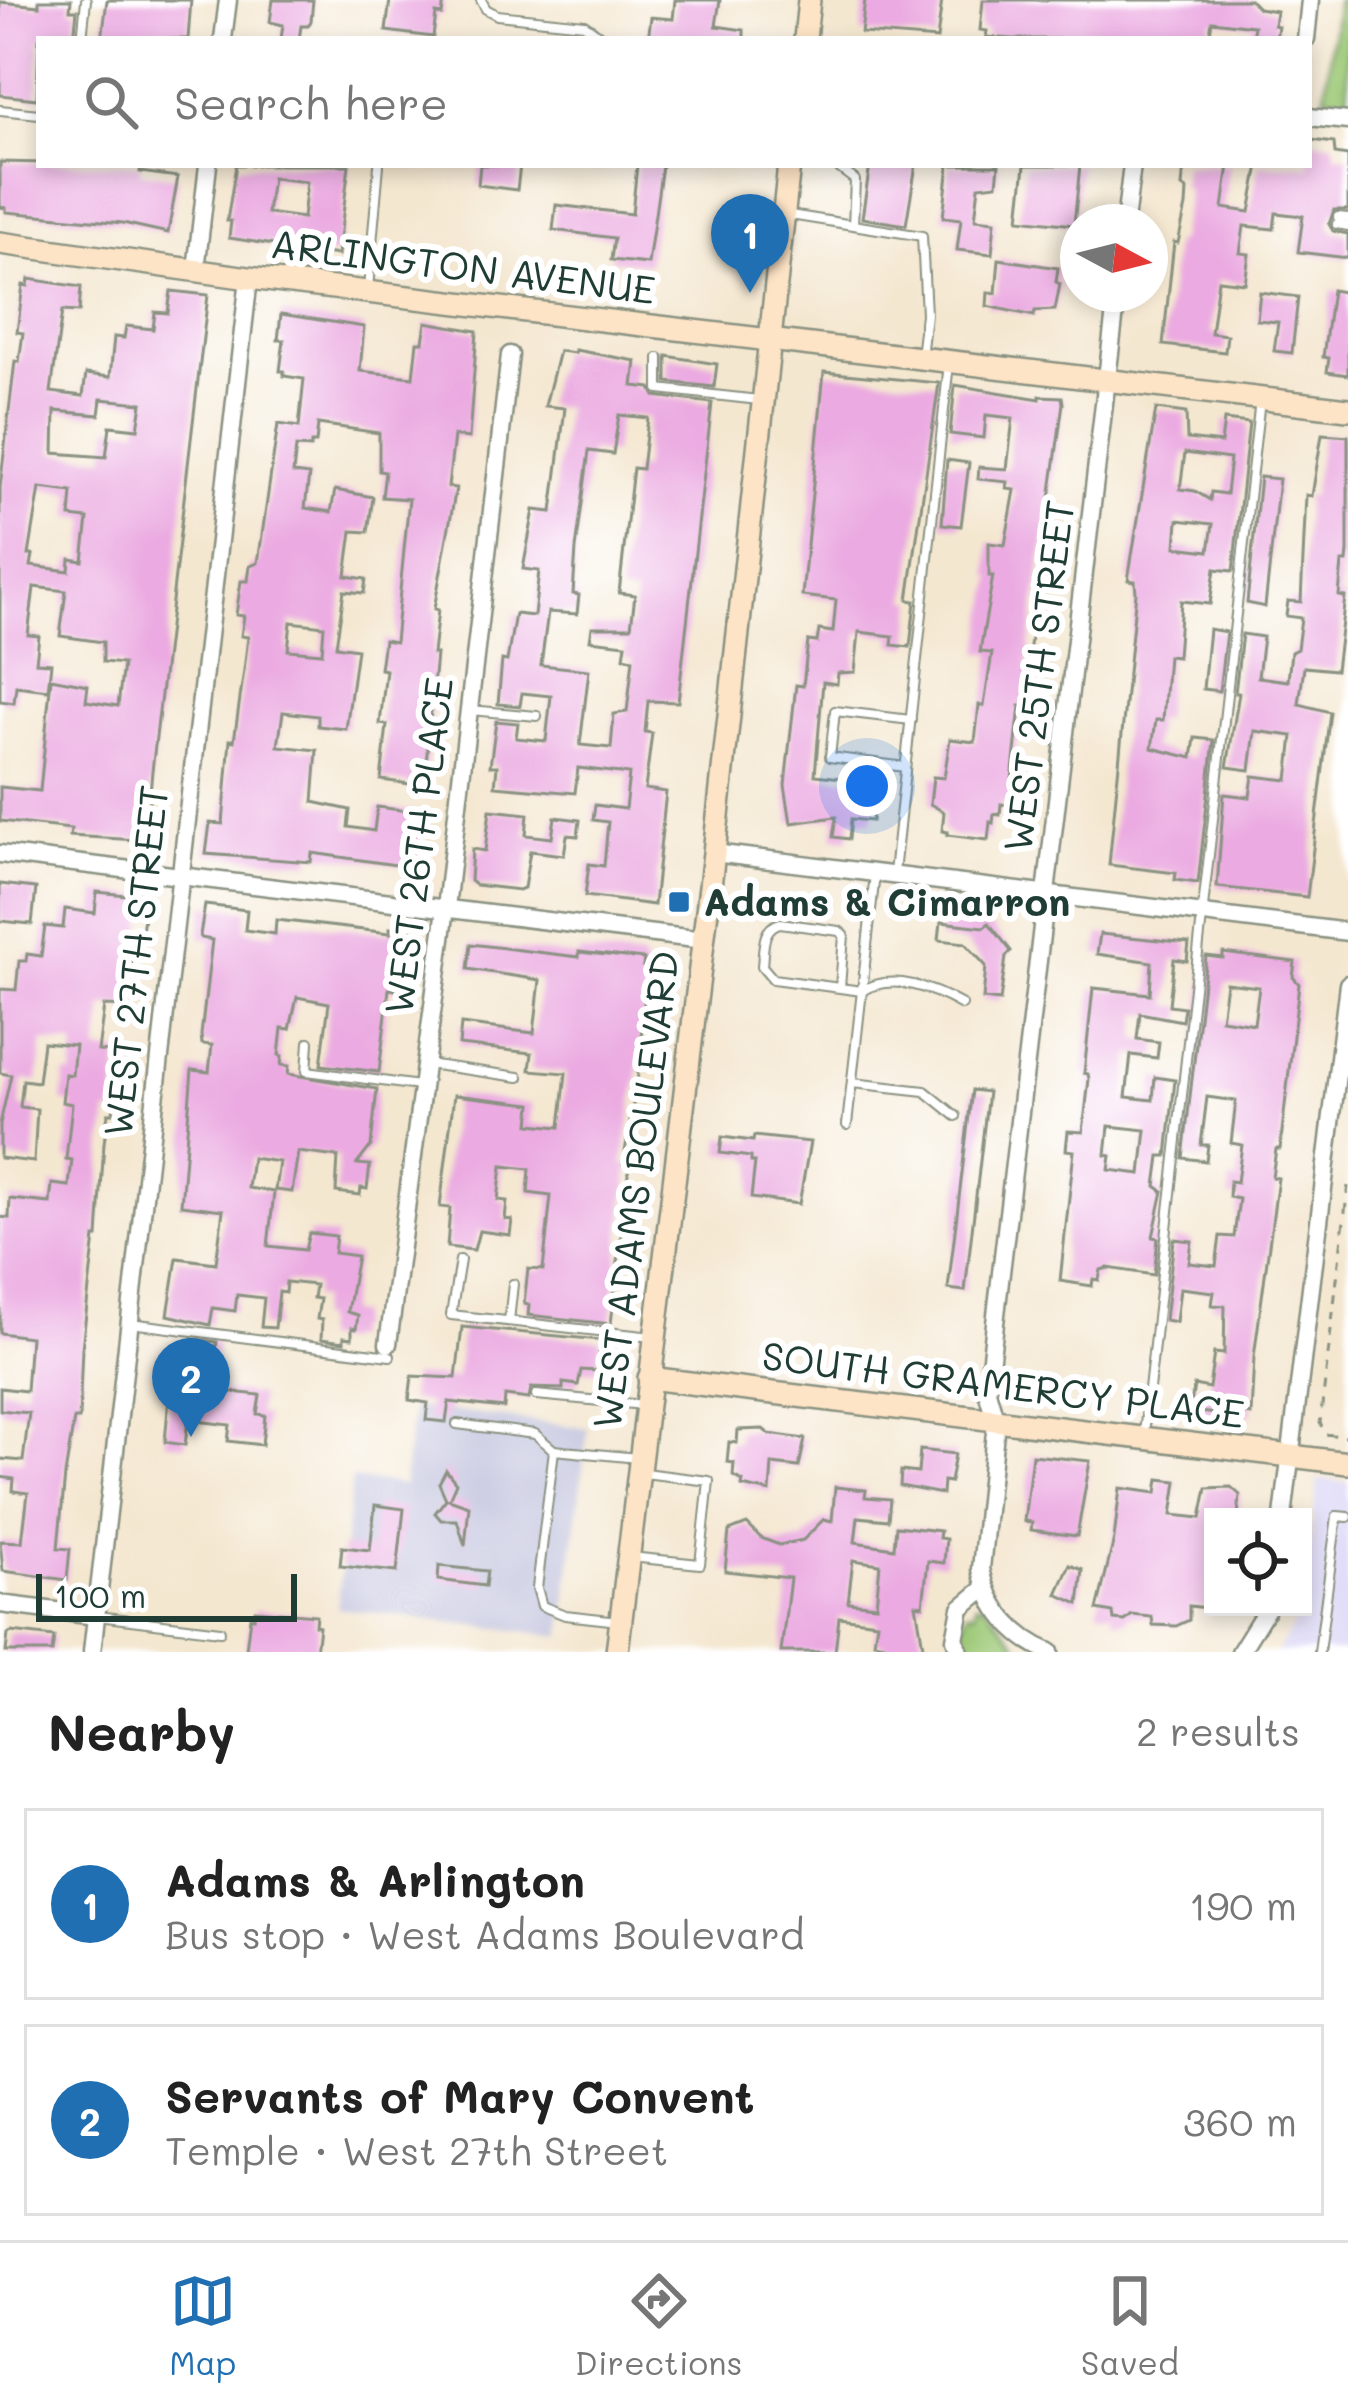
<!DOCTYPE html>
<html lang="en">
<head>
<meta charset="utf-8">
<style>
  :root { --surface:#fff; --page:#f6f6f6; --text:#222; --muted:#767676; --line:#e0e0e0; --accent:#1f6fb2 }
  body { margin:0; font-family:Mali,sans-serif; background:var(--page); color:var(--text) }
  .controls { position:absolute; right:36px; bottom:36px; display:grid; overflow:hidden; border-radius:0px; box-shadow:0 6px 18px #0003 }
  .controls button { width:108px; height:108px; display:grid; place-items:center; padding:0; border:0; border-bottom:3px solid var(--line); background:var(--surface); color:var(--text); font:60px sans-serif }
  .compass { position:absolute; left:1060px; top:204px; width:108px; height:108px; border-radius:50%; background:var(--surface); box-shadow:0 6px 18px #0003; rotate:97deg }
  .scale { position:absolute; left:36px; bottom:30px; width:261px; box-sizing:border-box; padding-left:12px; border:6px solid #1f3d34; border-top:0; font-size:33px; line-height:42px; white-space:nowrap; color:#1f3d34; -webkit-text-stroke:9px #fff; paint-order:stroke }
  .you { position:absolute; left:867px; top:786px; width:42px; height:42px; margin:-30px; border:9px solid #fff; border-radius:50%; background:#1a73e8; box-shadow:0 0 0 18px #1a73e833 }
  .badge { display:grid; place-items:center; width:78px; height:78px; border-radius:50%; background:var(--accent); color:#fff; font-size:39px; font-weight:700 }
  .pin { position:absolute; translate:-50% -99px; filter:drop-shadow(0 3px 6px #0008) }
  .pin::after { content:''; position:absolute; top:63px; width:42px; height:36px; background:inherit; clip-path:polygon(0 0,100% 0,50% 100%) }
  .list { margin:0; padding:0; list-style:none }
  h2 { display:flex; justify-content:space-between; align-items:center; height:156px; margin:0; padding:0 48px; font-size:51px }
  h2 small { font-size:39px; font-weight:400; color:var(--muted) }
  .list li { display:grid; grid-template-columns:78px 1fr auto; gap:36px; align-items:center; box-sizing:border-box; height:192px; margin:0 24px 24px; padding:0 24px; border:3px solid var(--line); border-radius:0px }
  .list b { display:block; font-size:45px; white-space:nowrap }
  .list p { margin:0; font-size:39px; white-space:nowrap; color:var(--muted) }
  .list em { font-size:39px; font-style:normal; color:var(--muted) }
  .icon { flex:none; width:66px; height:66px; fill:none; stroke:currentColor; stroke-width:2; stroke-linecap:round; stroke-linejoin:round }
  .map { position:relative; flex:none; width:1348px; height:1652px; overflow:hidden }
  .search { position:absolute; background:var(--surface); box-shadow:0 6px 18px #0003; left:36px; right:36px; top:36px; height:132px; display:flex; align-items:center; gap:30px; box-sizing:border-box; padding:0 42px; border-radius:0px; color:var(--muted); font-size:45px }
  .sheet { height:588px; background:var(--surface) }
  nav { display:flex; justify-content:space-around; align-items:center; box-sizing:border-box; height:168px; border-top:3px solid var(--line); background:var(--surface); font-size:33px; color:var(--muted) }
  nav a { display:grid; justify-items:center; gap:6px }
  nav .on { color:var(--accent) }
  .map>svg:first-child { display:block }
  .built { fill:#dbd6f7 }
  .industrial { fill:#c1c2dd }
  .green { fill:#9bc875; stroke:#5d8254; stroke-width:3 }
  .building { fill:#ebaae1; fill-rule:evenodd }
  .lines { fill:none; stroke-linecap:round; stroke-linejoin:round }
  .lane-casing { stroke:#8a9282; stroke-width:12 }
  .street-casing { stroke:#8a9282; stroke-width:21 }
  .secondary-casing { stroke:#8a9282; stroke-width:26 }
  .path { stroke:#8a9282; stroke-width:3; stroke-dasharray:9 9; stroke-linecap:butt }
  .lane { stroke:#fff; stroke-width:8 }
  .street { stroke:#fff; stroke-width:16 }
  .secondary { stroke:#fee4c6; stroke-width:21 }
  .poi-dot { fill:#1f6fb2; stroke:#fff; stroke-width:4.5 }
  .labels { text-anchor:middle; stroke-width:12; stroke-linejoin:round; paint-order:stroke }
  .street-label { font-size:39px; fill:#1f3d34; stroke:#fff }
  .poi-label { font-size:39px; font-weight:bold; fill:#1f3d34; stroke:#fff; text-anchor:start }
</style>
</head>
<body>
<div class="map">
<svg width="1348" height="1652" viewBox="0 0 1348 1652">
  <rect width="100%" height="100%" fill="#fff"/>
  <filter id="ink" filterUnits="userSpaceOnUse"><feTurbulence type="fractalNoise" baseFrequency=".00833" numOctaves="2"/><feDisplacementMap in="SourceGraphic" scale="24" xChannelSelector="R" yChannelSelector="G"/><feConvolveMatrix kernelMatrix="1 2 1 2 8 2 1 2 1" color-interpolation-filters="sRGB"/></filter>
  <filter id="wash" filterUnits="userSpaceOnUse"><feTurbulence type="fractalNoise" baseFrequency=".004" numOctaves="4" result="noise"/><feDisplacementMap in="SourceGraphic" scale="48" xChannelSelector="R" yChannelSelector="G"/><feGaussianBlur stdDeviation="2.7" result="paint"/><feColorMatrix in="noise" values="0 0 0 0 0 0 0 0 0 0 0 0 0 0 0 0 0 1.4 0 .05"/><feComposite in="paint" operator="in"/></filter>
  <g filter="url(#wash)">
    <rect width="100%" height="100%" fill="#f4e7d0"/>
    <!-- built -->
    <path class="built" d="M1318,1479L1348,1483V1652H1277L1303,1609Z"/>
    <!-- industrial -->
    <path class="industrial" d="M413,1407L588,1428L562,1636L337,1608L352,1479L403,1485Z"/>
    <!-- green -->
    <g class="green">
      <path d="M1337,0H1348V99L1325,96Z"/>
      <path d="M976,1603L985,1605L1017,1643L1016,1652H968L961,1627L968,1612H975Z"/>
    </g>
    <g id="blocks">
      <!-- building -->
      <g class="building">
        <path d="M39,0H71L70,10H77L74,39H39L37,99L0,95V2L39,6Z"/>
        <path d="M107,0H191L188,39H102Z"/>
        <path d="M273,0H313L311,21L308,26H301L299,39H281L283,25L270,22Z"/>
        <path d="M390,0H444L442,15L436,14L433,37L386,31Z"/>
        <path d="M675,0H720L716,26L744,30V39H648L651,17L673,19Z"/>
        <path d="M865,0H942L937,39L861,33Z"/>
        <path d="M983,0H1250L1258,8L1276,11L1274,25L1278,26L1276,39H1252L1254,26L1212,21L1209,39H1013L986,37L987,31L980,30Z"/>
        <path d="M1312,140L1334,143L1335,154L1348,156V210H1334L1329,224L1333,231L1348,234V258L1298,252L1303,216L1276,213L1274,229L1244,226L1240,253L1249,254L1245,283L1218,280L1211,333L1227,335L1225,352L1163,345L1174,242L1178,243L1186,206L1187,190L1182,187L1184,165H1229L1223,208L1250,212L1259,165H1309Z"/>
        <path d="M0,162L141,165L140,172L178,177L168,233L123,223L6,212V208L0,207Z"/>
        <path d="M236,165H349L338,255L229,238L231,221H227ZM272,178L307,182L303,218L267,213Z"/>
        <path d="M480,165H520L517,190L478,185Z"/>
        <path d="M637,165H662L648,264L611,260L614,238L553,230L556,205L632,214Z"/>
        <path d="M870,165H916L906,225L862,218Z"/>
        <path d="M949,165H999L997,184L979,186L975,219L995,221L992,254L957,250L961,219L943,217Z"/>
        <path d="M1025,165H1080L1074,225L1019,219Z"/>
        <path d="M999,259L1058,268L1056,282L1060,284L1055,310L1035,311L1034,316L987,306L988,292L996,293Z"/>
        <path d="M29,279L81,287L79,312L62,311L51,392L83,396L86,374L110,377L114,337L124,338L126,326L153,329L155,312L168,313L171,291L208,295L152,771L148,814L158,815L155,841L70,836L71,829L0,821V787L40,791L51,678L88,685L86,701L118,706L123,664L103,662V642L60,636L66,591L34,587L28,635L39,636L36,662L51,663L48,690L16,686L14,703L0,701V487L15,361L19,362L23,333L17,332L23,285L28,286ZM101,399L142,403L138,429L110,426L106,457L54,453L55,411L99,415ZM40,488L72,492L70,517L88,519L83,561L70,559L69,571L31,566L33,555H29Z"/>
        <path d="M1332,290L1348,293V375L1327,372L1329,358L1323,357Z"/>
        <path d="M1260,292L1298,297L1292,353L1274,351L1278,322L1257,320Z"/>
        <path d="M281,314L364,327L360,371L413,377L417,342H423L426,322L477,331L469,438L454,436L448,487L456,488L434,609L438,610L433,654H436L424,786L381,780L387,725L380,724L386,670L380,669L384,640L395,642L409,499L382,497L385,472L379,471V433L318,424L316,443H311V448L296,447L293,473L309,475L305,508L331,512L335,490L373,497L368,532L352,531L346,576L366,579L364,593L344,591L336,646L357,649L346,729L318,726V716L283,712L278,746L317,750L313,802L350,810L348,827L374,831L377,807L424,813L417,868L312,853L311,862L206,854L210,823L223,824L230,740L234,741L244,670L248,637L241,636L244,616L236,615L241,581H248L250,566L258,563L278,424L299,427L304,379L284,376V371H280L284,340H278ZM291,622L324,626L322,653L288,650Z"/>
        <path d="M575,350L636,361L633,386L651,388L655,396L712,403L678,702L648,701L645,732L652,733L645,789L666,792L654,905L585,896L589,864L604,866L608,822L593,820L595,805L625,809L629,774L578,768L575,793L495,786L497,766H490L496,721L518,723L516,738L546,741L551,696L522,693L520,706L498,704L502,660L507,661L515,614L534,616L539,571L523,569L534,510L552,512L565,408L545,406L559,351L575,353ZM619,415L648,418L642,469L633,468L619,593L635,595L631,627H592L590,640L626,644L624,657L633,659L627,712L614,714L611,748L580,745L589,670L541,665L548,612L577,614L579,595L573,594L576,549L589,451L613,454Z"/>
        <path d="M667,356L717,364L714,387L667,382Z"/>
        <path d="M824,372L939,383L908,600L915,601L910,647L892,645L893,636L859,632L855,672L838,673L837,684L823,682L815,775L877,782L872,821L851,819L849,839L833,837L836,817L791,823L785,785L796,685L803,686L808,641L817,642L819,630L833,632L836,600L802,596Z"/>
        <path d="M955,385L1040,399V396L1062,397L1063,403L1027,668L1033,671L1030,696L1029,707L1020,706L1011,789L1030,792L1028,808L1001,804L1000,815L994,814L993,823L990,822L988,840L947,835L948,832L942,831L944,812L930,804L933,777L944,778L950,739L975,742L979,705L984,706L992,653L980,652L993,576H989V543L1005,545L1015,490L1007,489L1008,482L978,479L979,467L1007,469L1013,418L986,415L984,438L950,434Z"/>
        <path d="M1156,409L1186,413L1187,439L1221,443L1224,420L1249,423L1233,571L1215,569L1210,604L1181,601L1177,657L1168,656L1163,720H1156L1152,748L1192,758L1195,738L1214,740L1198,883L1175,880L1176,873L1109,865L1136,592L1135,581L1128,580ZM1185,453L1230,459L1226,494L1211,492L1210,500L1195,491L1180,489ZM1178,520L1213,524L1209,551L1176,547Z"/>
        <path d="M1322,434L1348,436V552L1347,562H1342L1339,596L1345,597L1336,670L1304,667L1299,704L1330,712L1307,897L1217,887L1224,794L1250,797L1253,776L1288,780L1293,736L1255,731L1250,770L1227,767L1239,693H1235L1242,634L1263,637L1258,677L1288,681L1291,652L1297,649L1301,618L1286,616L1288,601L1301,602L1306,495L1312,496Z"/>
        <path d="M947,460L969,463L961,526L942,524Z"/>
        <path d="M1260,477L1279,479L1265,607L1247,603Z"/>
        <path d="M1209,629L1226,632L1219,691L1203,689Z"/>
        <path d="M490,810L528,814L526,835L552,838L555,817L580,820L578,836L567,835L564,855L530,851L524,888L519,890L475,885L470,881L472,849L485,851Z"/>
        <path d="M0,884L36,888L32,924L0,921Z"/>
        <path d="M97,892L146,897L142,933L134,932L129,1007L104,1006L98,1051L119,1053L113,1113H108L104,1143L98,1237H95L82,1348L79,1419H74L65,1475L58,1548L70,1549L67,1580L3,1571L0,1541L22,1542L28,1493L13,1491L14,1479L0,1477V1459L23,1461L29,1413L0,1410V1388L26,1391L30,1337L0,1333V1217L9,1218L10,1199L50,1203L52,1184L69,1186L72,1160L66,1159L72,1104L62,1102L65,1074L72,1075L75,1045L43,1042L38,1082L23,1080L20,1107L37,1109L34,1162L0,1158V1124L11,1075L0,1073V989L16,990L19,961H26L27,954L41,956L45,926L63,928L65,909L95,913Z"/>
        <path d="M205,905L247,910L245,930L275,934L276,920L390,933V928L411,931L403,991L389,989L379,1072L321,1065L329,1003L297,997L290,1029L282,1028L279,1055L282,1056L281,1065L289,1066L288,1074L377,1089L371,1146L357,1164L370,1165L367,1189L361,1188L360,1195L336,1192L338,1157L298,1152L292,1192L275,1190L279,1162L252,1158L248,1188L274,1192L268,1246L305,1250L309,1233L336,1236L334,1253L357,1256L347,1312L358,1315L356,1329L352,1328V1338L344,1337V1342L321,1339L322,1320L317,1319L320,1299L313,1298L315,1285L286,1282L285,1293L279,1292L275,1328L261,1327L264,1298L237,1295L235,1311L213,1308L210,1325L168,1315L177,1258L216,1263L223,1210L181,1205L192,1070L209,1072L212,1045L202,1044L201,1035L212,940L201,938L200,935Z"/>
        <path d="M941,922L984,927L989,923L1011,951L1006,957L1000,1001L983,999L986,966L965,943L939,940Z"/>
        <path d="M1100,934L1189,943L1187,961L1174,959L1169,1005L1184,1007L1182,1021L1140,1013L1137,1039L1159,1042L1157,1058L1131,1055L1126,1097L1153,1100L1155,1077L1175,1080L1167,1156H1160L1156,1186L1163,1191L1153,1237L1158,1238L1154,1275L1108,1268L1101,1270L1099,1280L1093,1279L1092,1286L1060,1281L1074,1151L1066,1150L1068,1131L1083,1132L1089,1079L1088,1074L1084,1073L1093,988L1150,994L1152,962L1097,954ZM1109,1126L1146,1130L1141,1174L1109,1170L1111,1156L1106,1155Z"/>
        <path d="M471,944L579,957V952L644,959L643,966H647L638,1074L623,1164L629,1165L611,1324L528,1315L529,1305L524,1304L528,1269L543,1270L551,1196L528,1193L530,1169L502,1166L498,1200L507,1201L505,1219L512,1220L510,1235L479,1231L474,1250L447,1247L450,1208L440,1207L454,1095L532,1104L530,1124L560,1127L566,1073L530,1070L532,1053L459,1045L461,1024L534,1033L540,980L468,969Z"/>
        <path d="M1223,953L1295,962L1293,977L1299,984L1280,1149H1276L1272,1177L1278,1178L1254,1357L1251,1415L1235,1412V1416L1190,1411L1194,1385L1209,1388L1214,1353L1224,1354L1225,1306L1212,1305L1214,1292L1180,1288L1176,1322L1165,1320L1174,1239L1192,1241L1189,1263L1216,1266L1220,1236L1234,1237L1239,1199L1229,1197L1230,1181L1237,1182L1242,1145L1231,1143L1236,1101L1207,1097L1201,1145H1208L1206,1161L1183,1158L1206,956L1223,958ZM1226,983L1259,987L1254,1024L1221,1019Z"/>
        <path d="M972,1090L988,1092L965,1291L948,1289Z"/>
        <path d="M754,1136L810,1142L799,1204L751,1198L755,1162H751V1157L720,1153L722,1137L753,1141Z"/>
        <path d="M462,1327L601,1340L597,1371L581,1370L578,1385L563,1383V1389L531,1388L529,1399L505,1396L504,1408L449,1402L446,1422L426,1420L428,1403L409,1400L412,1376L456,1378Z"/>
        <path d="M192,1339L217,1342L212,1385L220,1386V1391L260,1395L257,1414L265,1415L262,1445L228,1441L230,1425L188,1420L185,1445L165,1442L173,1352L190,1353Z"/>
        <path d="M763,1429L769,1434L805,1439L799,1467L772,1464L770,1492L742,1486L743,1481L733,1476L734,1463L727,1462L729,1442L737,1443L738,1430Z"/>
        <path d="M920,1450L955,1454L950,1482L943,1481L942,1494L900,1486L901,1471L918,1473Z"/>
        <path d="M1032,1455L1090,1461L1077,1536L1031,1530L1032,1522L1024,1521Z"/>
        <path d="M446,1470L456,1483L449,1499L469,1506L465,1546L457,1520H441L435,1513L446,1499L439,1483Z"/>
        <path d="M1159,1479L1177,1481L1172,1515L1201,1518L1207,1488L1231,1487L1240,1495L1238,1517H1213V1597L1209,1596L1208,1608L1189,1606V1620L1176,1626L1153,1625L1152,1617L1132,1615L1125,1621L1114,1620L1113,1613L1097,1610L1114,1539L1120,1488L1157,1493Z"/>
        <path d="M835,1487L866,1490L865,1497L890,1499L888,1520L858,1517L855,1542L894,1548L896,1526L940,1531L939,1538L946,1539L944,1563L928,1561L923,1605L916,1604L924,1652H885L884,1644L874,1642L877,1622L839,1617L835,1652H781L790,1578L725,1571L729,1531L747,1524L761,1538L779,1545L803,1540L824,1519L832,1521ZM853,1560L880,1564L876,1605L848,1602Z"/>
        <path d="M375,1505L404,1509L397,1572L340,1566L342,1547L370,1550Z"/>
        <path d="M1070,1565L1083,1570L1079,1604L1057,1594Z"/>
        <path d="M439,1566L487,1571L485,1586L438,1580Z"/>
        <path d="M255,1610L316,1615L315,1625L319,1626L316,1652L246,1649L250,1617L254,1618Z"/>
        <path d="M12,1632L54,1637L52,1652H6L8,1634Z"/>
      </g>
    </g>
  </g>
  <g filter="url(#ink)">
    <use href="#blocks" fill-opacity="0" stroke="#8a9282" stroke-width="3"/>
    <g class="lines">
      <!-- lane casing -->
      <g class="lane-casing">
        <g id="lane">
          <path d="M481,0L486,9L497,15L584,24L605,39"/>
          <path d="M82,39L86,0"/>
          <path d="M0,110L39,114"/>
          <path d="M835,165L855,180L853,225"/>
          <path d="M784,214L922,236L926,314L921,357"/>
          <path d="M1338,217L1348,218"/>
          <path d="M1337,224L1348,226"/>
          <path d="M368,289L379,165"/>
          <path d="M659,358V389L759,400"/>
          <path d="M470,710L537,716"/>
          <path d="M905,767L830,757L835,711L911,720"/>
          <path d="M894,873L949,363"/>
          <path d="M840,988L844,935L839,931L780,923C761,928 764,949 762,966L773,979L862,991C892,972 934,989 962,1005"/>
          <path d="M309,1042L307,1071L419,1086"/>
          <path d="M427,1064L519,1077"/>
          <path d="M852,1083L925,1091L956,1116"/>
          <path d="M847,1125L875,874"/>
          <path d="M460,1260L451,1315L653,1337"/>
          <path d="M509,1321L513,1284"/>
          <path d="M130,1323L390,1356"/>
          <path d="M536,1395L644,1405"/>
          <path d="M457,1424L535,1434L554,1450"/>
          <path d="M1144,1434L1260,400"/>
          <path d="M630,1557L700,1564L709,1481L644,1473"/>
          <path d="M98,1616L220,1631"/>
          <path d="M619,1621L565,1615L542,1606L537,1588L554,1450L638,1458"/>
          <path d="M1319,1652L1337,1516L1348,1517"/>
        </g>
      </g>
      <!-- street casing -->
      <g class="street-casing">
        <g id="street">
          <path d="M223,39L228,0"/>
          <path d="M1306,39L1310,0"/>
          <path d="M1309,117L1348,121"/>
          <path d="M1125,222L1132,165"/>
          <path d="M196,270L208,165"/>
          <path d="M714,853L1348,932"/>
          <path d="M0,854L703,940"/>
          <path d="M388,1344L446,908L510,355"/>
          <path d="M1283,1517L1348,984"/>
          <path d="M0,1604L96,1616"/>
          <path d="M92,1652L249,278"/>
          <path d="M960,1652L955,1639L961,1608L985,1588"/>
          <path d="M1050,1652C1014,1637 989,1608 981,1569L996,1422L987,1391L1117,294"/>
          <path d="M1240,1652L1268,1607"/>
        </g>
      </g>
      <!-- secondary casing -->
      <g class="secondary-casing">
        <g id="secondary">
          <path d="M805,39L809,0"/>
          <path d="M0,243L249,278L1348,409"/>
          <path d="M649,1378L1348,1463"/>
          <path d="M617,1652L714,853L789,165"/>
        </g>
      </g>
      <!-- path -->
      <path class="path" d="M1348,1186L1320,1423L1325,1434L1348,1437"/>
      <!-- lane -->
      <use href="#lane" class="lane"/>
      <!-- street -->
      <use href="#street" class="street"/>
      <!-- secondary -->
      <use href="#secondary" class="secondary"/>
    </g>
  </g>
  <!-- markers -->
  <rect class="poi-dot" x="667" y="890" width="24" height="24" rx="6"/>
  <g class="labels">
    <!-- street labels -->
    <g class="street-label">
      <text transform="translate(463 267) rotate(7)" y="14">ARLINGTON AVENUE</text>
      <text transform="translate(1039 676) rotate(-83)" y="14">WEST 25TH STREET</text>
      <text transform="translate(419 846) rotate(-83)" y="14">WEST 26TH PLACE</text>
      <text transform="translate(136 961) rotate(-84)" y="14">WEST 27TH STREET</text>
      <text transform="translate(636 1190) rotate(-83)" y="14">WEST ADAMS BOULEVARD</text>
      <text transform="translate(1003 1385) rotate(7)" y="14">SOUTH GRAMERCY PLACE</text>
    </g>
    <!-- poi labels -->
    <g class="poi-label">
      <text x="703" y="916">Adams &amp; Cimarron</text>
    </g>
  </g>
</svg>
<div class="controls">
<button><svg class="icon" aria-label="locate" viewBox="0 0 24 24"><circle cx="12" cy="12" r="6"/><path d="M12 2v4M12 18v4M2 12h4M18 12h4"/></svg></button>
</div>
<svg class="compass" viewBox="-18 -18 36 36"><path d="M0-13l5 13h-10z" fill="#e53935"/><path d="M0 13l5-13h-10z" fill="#767676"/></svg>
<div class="scale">100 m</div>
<div class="you"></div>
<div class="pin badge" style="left:750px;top:293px">1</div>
<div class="pin badge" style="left:191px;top:1437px">2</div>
<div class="search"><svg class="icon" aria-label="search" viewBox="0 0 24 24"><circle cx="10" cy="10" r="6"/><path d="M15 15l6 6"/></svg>Search here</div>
</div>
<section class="sheet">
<h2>Nearby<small>2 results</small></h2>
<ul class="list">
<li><span class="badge">1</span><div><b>Adams &amp; Arlington</b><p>Bus stop · West Adams Boulevard</p></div><em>190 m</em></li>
<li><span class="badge">2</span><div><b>Servants of Mary Convent</b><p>Temple · West 27th Street</p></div><em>360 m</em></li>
</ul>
</section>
<nav>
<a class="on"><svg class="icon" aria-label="map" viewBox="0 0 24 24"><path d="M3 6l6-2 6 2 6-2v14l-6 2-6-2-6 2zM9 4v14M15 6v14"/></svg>Map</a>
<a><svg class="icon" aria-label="directions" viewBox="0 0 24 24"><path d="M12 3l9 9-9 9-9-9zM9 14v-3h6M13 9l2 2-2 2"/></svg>Directions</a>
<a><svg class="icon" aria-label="saved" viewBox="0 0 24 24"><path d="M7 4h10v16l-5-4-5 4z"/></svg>Saved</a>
</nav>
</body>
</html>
